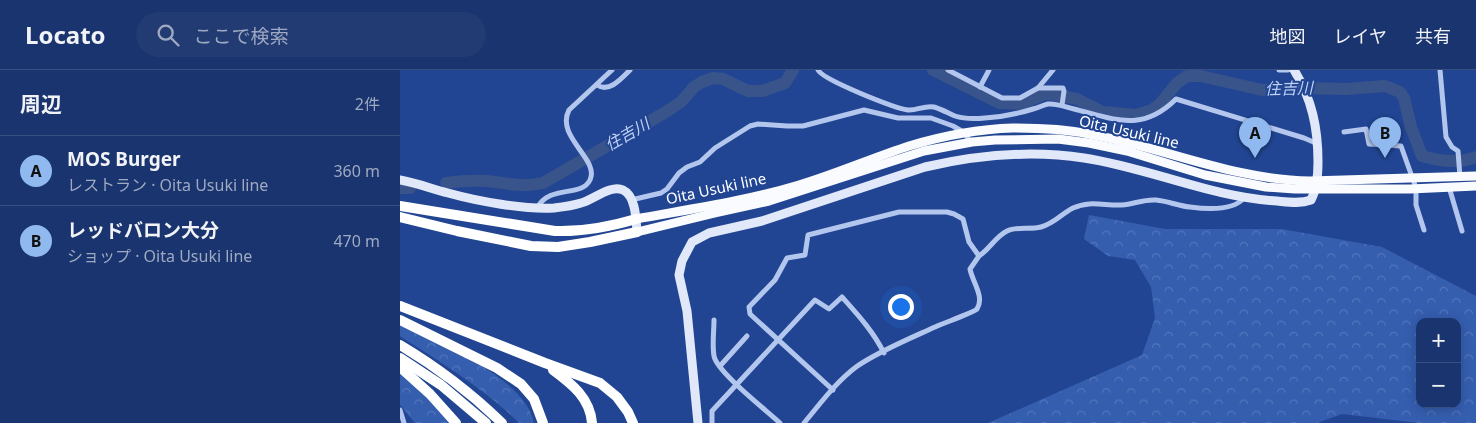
<!DOCTYPE html>
<html lang="ja">
<head>
<meta charset="utf-8">
<style>
  :root { --surface:#19346e; --page:#223c73; --text:#f1f3f6; --muted:#9faac2; --line:#374f81; --accent:#90b9f0 }
  body { margin:0; font-family:"Noto Sans","Noto Sans JP",sans-serif; background:var(--page); color:var(--text) }
  .controls { position:absolute; right:15px; bottom:15px; display:grid; overflow:hidden; border-radius:10px; box-shadow:0 2px 12px #0003 }
  .controls button { width:45px; height:45px; display:grid; place-items:center; padding:0; border:0; border-bottom:1px solid var(--line); background:var(--surface); color:var(--text); font:25px sans-serif }
  .you { position:absolute; left:500px; top:236px; width:18px; height:18px; margin:-12px; border:4px solid #fff; border-radius:50%; background:#1a73e8; box-shadow:0 0 0 8px #1a73e833 }
  .badge { display:grid; place-items:center; width:32px; height:32px; border-radius:50%; background:var(--accent); color:#111; font-size:16px; font-weight:700 }
  .pin { position:absolute; translate:-50% -41px; filter:drop-shadow(0 1px 2px #0008) }
  .pin::after { content:''; position:absolute; top:26px; width:18px; height:15px; background:inherit; clip-path:polygon(0 0,100% 0,50% 100%) }
  .list { margin:0; padding:0; list-style:none }
  h2 { display:flex; justify-content:space-between; align-items:center; height:65px; margin:0; padding:0 20px; font-size:21px }
  h2 small { font-size:16px; font-weight:400; color:var(--muted) }
  .list li { display:grid; grid-template-columns:32px 1fr auto; gap:15px; align-items:center; box-sizing:border-box; height:70px; padding:0 20px; border-top:1px solid var(--line) }
  .list b { display:block; font-size:19px; white-space:nowrap }
  .list p { margin:0; font-size:16px; white-space:nowrap; color:var(--muted) }
  .list em { font-size:16px; font-style:normal; color:var(--muted) }
  .icon { flex:none; width:28px; height:28px; fill:none; stroke:currentColor; stroke-width:2; stroke-linecap:round; stroke-linejoin:round }
  .map { position:relative; flex:none; width:1076px; height:353px; overflow:hidden }
  header { display:flex; align-items:center; gap:30px; box-sizing:border-box; height:70px; padding:0 25px; background:var(--surface); border-bottom:1px solid var(--line) }
  header strong { font-size:24px }
  nav { display:flex; gap:28px; margin-inline-start:auto; font-size:18px }
  .search { width:350px; height:45px; background:var(--page); display:flex; align-items:center; gap:12px; box-sizing:border-box; padding:0 18px; border-radius:28px; color:var(--muted); font-size:19px }
  main { display:flex }
  aside { flex:1; background:var(--surface) }
  .map>svg:first-child { display:block }
  .forest { fill:url(#forest-crowns); fill-rule:evenodd }
  .lines { fill:none; stroke-linecap:round; stroke-linejoin:round }
  .river { stroke:#39538b; stroke-width:12 }
  .street { stroke:#b3c6ed; stroke-width:5 }
  .secondary { stroke:#e0e8fa; stroke-width:9 }
  .primary { stroke:#fafbff; stroke-width:9 }
  .highway { stroke:#fff; stroke-width:10 }
  .labels { text-anchor:middle; stroke-width:4; stroke-linejoin:round; paint-order:stroke }
  .street-label { font-size:15px; fill:#fff; stroke:#214592 }
  .water-label { font-size:16px; font-style:italic; fill:#c0d1f4; stroke:#214592 }
</style>
</head>
<body>
<header>
<strong>Locato</strong>
<div class="search"><svg class="icon" aria-label="search" viewBox="0 0 24 24"><circle cx="10" cy="10" r="6"/><path d="M15 15l6 6"/></svg>ここで検索</div>
<nav><a>地図</a><a>レイヤ</a><a>共有</a></nav>
</header>
<main>
<aside>
<h2>周辺<small>2件</small></h2>
<ul class="list">
<li><span class="badge">A</span><div><b>MOS Burger</b><p>レストラン · Oita Usuki line</p></div><em>360 m</em></li>
<li><span class="badge">B</span><div><b>レッドバロン大分</b><p>ショップ · Oita Usuki line</p></div><em>470 m</em></li>
</ul>
</aside>
<div class="map">
<svg width="1076" height="353" viewBox="0 0 1076 353">
  <defs>
    <pattern id="forest-crowns" width="20" height="18" patternUnits="userSpaceOnUse" patternTransform="scale(1.25)"><rect width="20" height="18" fill="#355eaf"/><path d="M2 6a3 3 0 1 1 6 0M12 15a3 3 0 1 1 6 0" fill="none" stroke="#5376bb"/></pattern>
  </defs>
  <rect width="100%" height="100%" fill="#214592"/>
  <!-- forest -->
  <g class="forest">
    <path d="M689,145L765,159H882L982,177L1076,226V353H1019L942,344L917,353H588L742,285L755,248L751,217L735,190L708,186L684,169ZM1020,252H1057V334H1020Z"/>
    <path d="M0,254C37,272 126,308 134,353H119C84,318 41,293 0,266Z"/>
    <path d="M0,304L21,318L53,353H15L0,335Z"/>
  </g>
  <g class="lines">
    <!-- river -->
    <g class="river">
      <path d="M533,0L599,33L621,34L645,24L655,25L677,29L703,42L736,45L752,40L759,35L777,13L787,6H801L862,20L896,18L946,19L985,16L1000,22L1004,28L1011,57L1022,86C1039,91 1059,94 1076,87"/>
      <path d="M46,113C60,111 73,110 87,111C107,113 121,118 143,113L264,43L281,32L294,17L302,12L313,8L323,9L348,21H362L385,13L393,0"/>
      <path d="M0,118H10"/>
    </g>
    <!-- street -->
    <g class="street">
      <path d="M418,0C423,10 494,38 508,40C516,41 525,35 534,37C541,39 548,43 555,46C564,49 575,49 585,48C601,47 617,44 633,39C638,38 643,35 648,34C656,33 666,37 674,39C714,49 742,63 776,29L904,68L918,74"/>
      <path d="M548,0L602,28H620L638,18H663L664,21L662,35"/>
      <path d="M879,0H888"/>
      <path d="M1040,0L1046,67L1052,77L1058,81L1060,107"/>
      <path d="M197,15C209,23 221,9 230,0"/>
      <path d="M580,17L589,0"/>
      <path d="M638,18L653,0"/>
      <path d="M944,62L966,59L969,74L1001,76L1016,118V135L1024,160"/>
      <path d="M1049,117L1062,161"/>
      <path d="M231,130L261,123L267,119L279,103L287,97L300,92L315,78L350,56L358,54L387,56H403L464,40L498,48H531L553,56L565,63L570,72"/>
      <path d="M137,138C150,114 181,128 190,110C200,89 155,67 169,40L212,0"/>
      <path d="M314,250C314,261 312,275 314,286C317,302 366,340 380,353"/>
      <path d="M320,296L347,266"/>
      <path d="M433,320L350,244L349,237L375,210L387,188L405,185L408,165L499,142H547L554,144L563,149L569,172L579,186C590,179 595,167 607,161C617,156 630,160 641,157C655,153 661,144 673,138C690,130 705,136 722,135C734,134 744,129 756,130C768,131 778,136 790,137C805,139 833,141 844,128"/>
      <path d="M0,340L4,353"/>
      <path d="M312,353V341L415,230L429,239L442,227C458,245 473,261 484,283"/>
      <path d="M404,353C420,334 436,312 456,297C477,282 511,268 535,257C541,254 575,242 577,239C585,227 572,211 570,199L579,186"/>
    </g>
    <!-- secondary -->
    <g class="secondary">
      <path d="M0,110C17,113 32,119 48,123C77,131 125,140 154,138C163,137 172,136 181,133C193,130 211,114 223,120C236,126 236,150 237,162"/>
      <path d="M298,353L287,241L279,205L282,191L292,172L309,163L362,151L525,97C577,85 631,80 684,88C750,98 810,127 877,131C888,132 900,134 911,130C917,119 918,105 918,92C918,58 912,29 894,0"/>
    </g>
    <!-- primary -->
    <g class="primary">
      <path d="M236,149C290,139 346,131 399,115C436,104 472,88 509,76C542,66 579,59 613,58C638,58 665,59 689,64C763,77 833,110 910,111L1076,106"/>
      <path d="M237,162L315,143L369,131L524,81L572,72L595,70L658,69L689,73L727,81L805,105L866,117L895,119H1010L1076,116"/>
    </g>
    <!-- highway -->
    <g class="highway">
      <path d="M0,136L155,161C183,162 209,157 236,149"/>
      <path d="M0,147L57,161L131,176L158,177L190,172L237,162"/>
      <path d="M0,236L145,293L200,313L217,327L228,342L233,353"/>
      <path d="M0,250L97,298L121,314L134,329L143,353"/>
      <path d="M0,275C37,297 71,323 102,353"/>
      <path d="M0,288L41,315L86,353"/>
      <path d="M0,297L30,324L56,353"/>
      <path d="M153,300C172,314 190,328 192,353"/>
    </g>
  </g>
  <g class="labels">
    <!-- street labels -->
    <g class="street-label">
      <text transform="translate(729 62) rotate(13)" y="5">Oita Usuki line</text>
      <text transform="translate(316 119) rotate(-12)" y="5">Oita Usuki line</text>
    </g>
    <!-- water labels -->
    <g class="water-label">
      <text transform="translate(889 18) rotate(-1)" y="6">住吉川</text>
      <text transform="translate(227 64) rotate(-30)" y="6">住吉川</text>
    </g>
  </g>
</svg>
<div class="controls">
<button>+</button>
<button>−</button>
</div>
<div class="you"></div>
<div class="pin badge" style="left:855px;top:88px">A</div>
<div class="pin badge" style="left:985px;top:88px">B</div>
</div>
</main>
</body>
</html>
